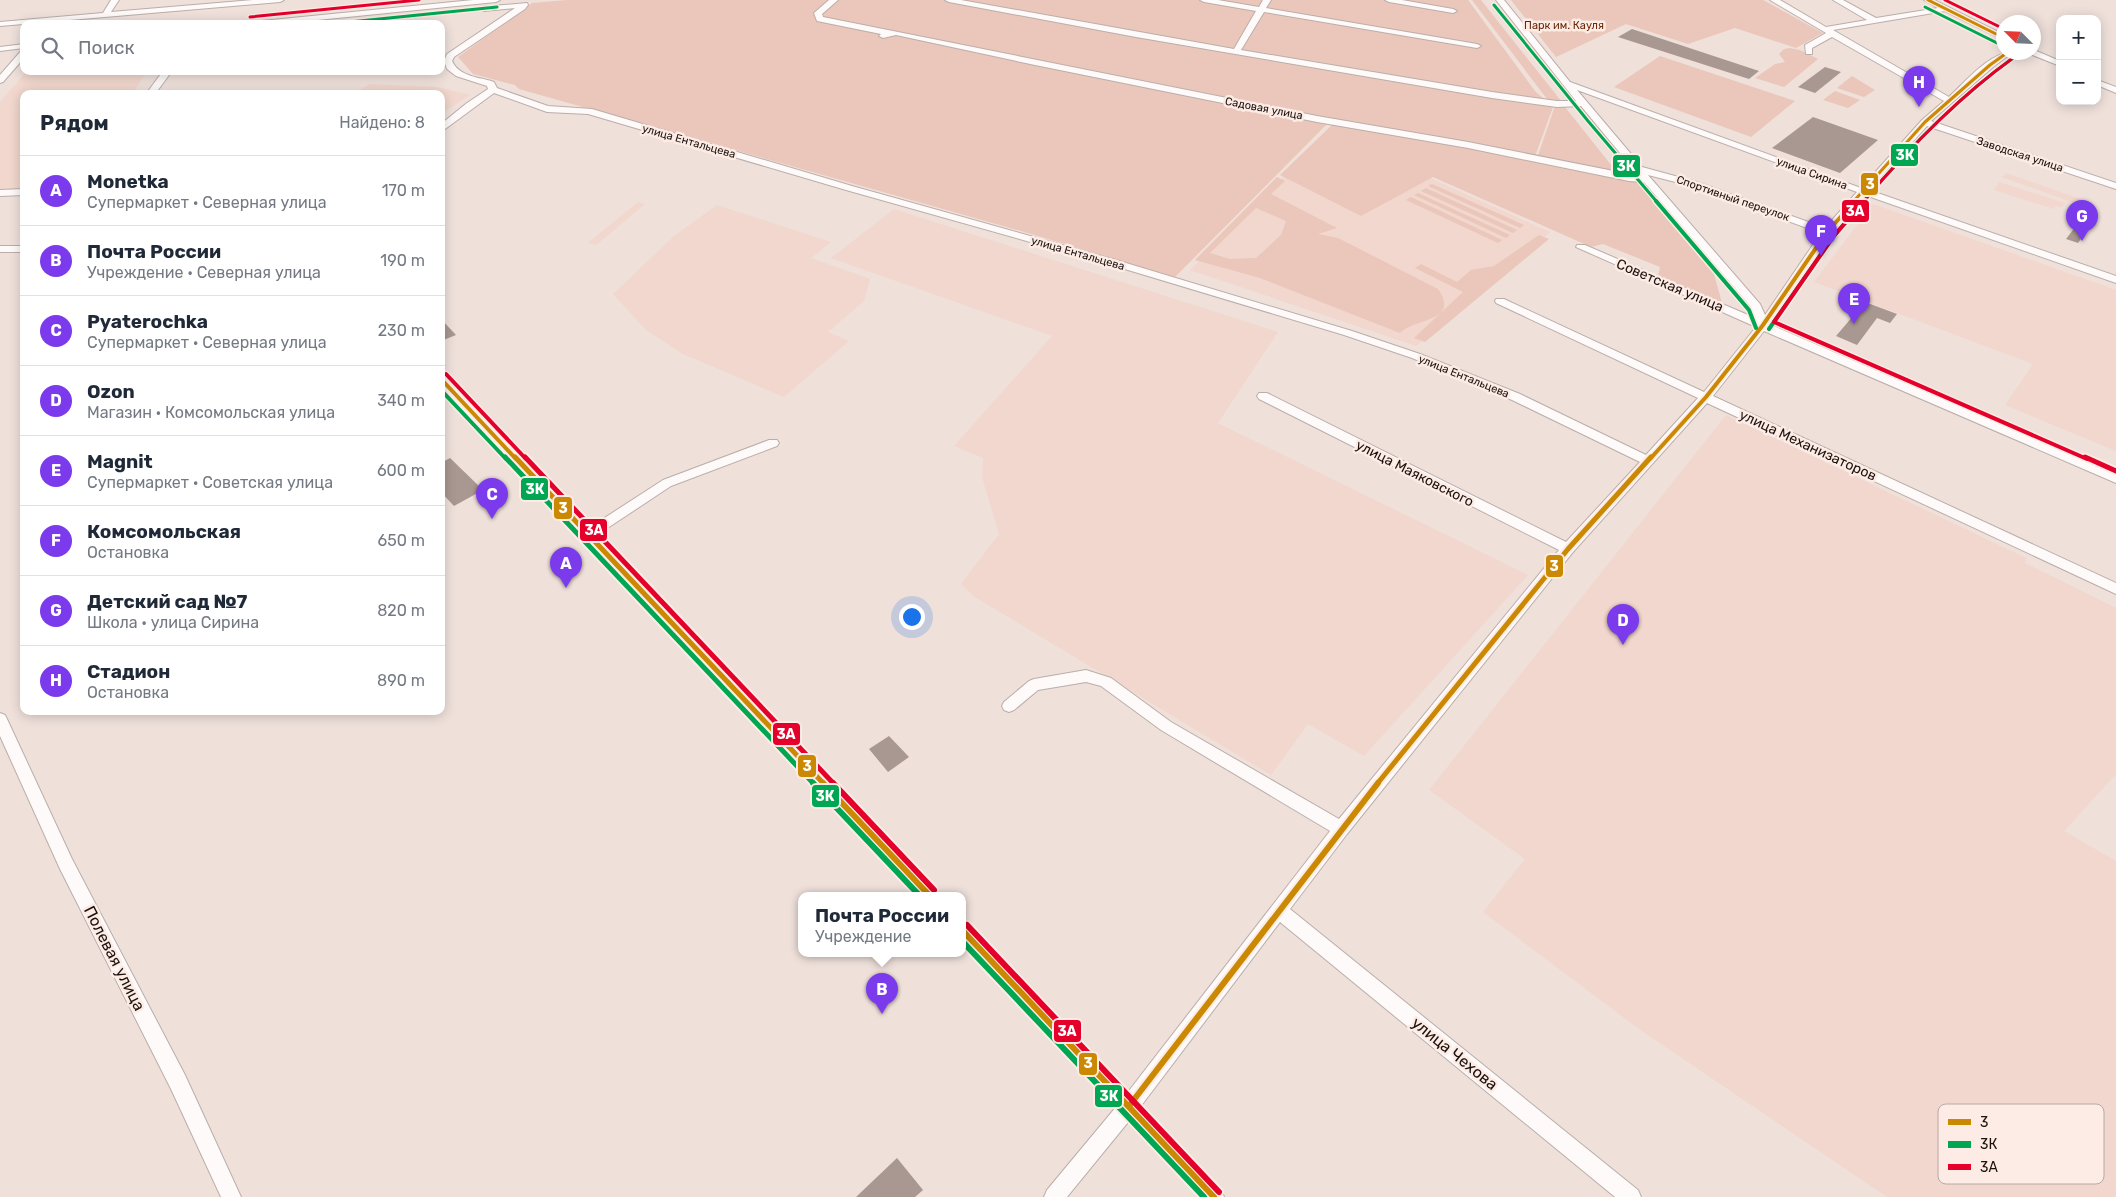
<!DOCTYPE html>
<html lang="ru">
<head>
<meta charset="utf-8">
<style>
  :root { --surface:#fff; --page:#f6f6f7; --text:#1f2937; --muted:#747a83; --line:#e0e1e3; --accent:#7c3aed }
  body { margin:0; font-family:Rubik,sans-serif; background:var(--page); color:var(--text) }
  .controls { position:absolute; right:15px; top:15px; display:grid; overflow:hidden; border-radius:10px; box-shadow:0 2px 12px #0003 }
  .controls button { width:45px; height:45px; display:grid; place-items:center; padding:0; border:0; border-bottom:1px solid var(--line); background:var(--surface); color:var(--text); font:25px sans-serif }
  .compass { position:absolute; left:1996px; top:15px; width:45px; height:45px; border-radius:50%; background:var(--surface); box-shadow:0 2px 12px #0003; rotate:294deg }
  .you { position:absolute; left:911px; top:616px; width:18px; height:18px; margin:-12px; border:4px solid #fff; border-radius:50%; background:#1a73e8; box-shadow:0 0 0 8px #1a73e833 }
  .badge { display:grid; place-items:center; width:32px; height:32px; border-radius:50%; background:var(--accent); color:#fff; font-size:16px; font-weight:700 }
  .pin { position:absolute; translate:-50% -41px; filter:drop-shadow(0 1px 2px #0008) }
  .pin::after { content:''; position:absolute; top:26px; width:18px; height:15px; background:inherit; clip-path:polygon(0 0,100% 0,50% 100%) }
  .popup { position:absolute; left:798px; top:892px; width:168px; height:65px; box-sizing:border-box; display:grid; place-content:center; border-radius:10px; background:var(--surface); filter:drop-shadow(0 1px 4px #0005); font-size:16px; white-space:nowrap; color:var(--muted) }
  .popup b { font-size:19px; color:var(--text) }
  .popup::after { content:''; position:absolute; left:50%; top:100%; margin-left:-10px; border:10px solid transparent; border-top-color:var(--surface) }
  .list { margin:0; padding:0; list-style:none }
  h2 { display:flex; justify-content:space-between; align-items:center; height:65px; margin:0; padding:0 20px; font-size:21px }
  h2 small { font-size:16px; font-weight:400; color:var(--muted) }
  .list li { display:grid; grid-template-columns:32px 1fr auto; gap:15px; align-items:center; box-sizing:border-box; height:70px; padding:0 20px; border-top:1px solid var(--line) }
  .list b { display:block; font-size:19px; white-space:nowrap }
  .list p { margin:0; font-size:16px; white-space:nowrap; color:var(--muted) }
  .list em { font-size:16px; font-style:normal; color:var(--muted) }
  .icon { flex:none; width:28px; height:28px; fill:none; stroke:currentColor; stroke-width:2; stroke-linecap:round; stroke-linejoin:round }
  .map { position:relative; flex:none; width:2116px; height:1197px; overflow:hidden }
  .search { position:absolute; background:var(--surface); box-shadow:0 2px 12px #0003; left:20px; top:20px; width:425px; height:55px; display:flex; align-items:center; gap:12px; box-sizing:border-box; padding:0 18px; border-radius:10px; color:var(--muted); font-size:19px }
  .panel { position:absolute; background:var(--surface); box-shadow:0 2px 12px #0003; left:20px; top:90px; width:425px; height:625px; border-radius:10px }
  .map>svg:first-child { display:block }
  .built { fill:#f1d7cd }
  .green { fill:#eac7ba; fill-rule:evenodd }
  .building { fill:#a99891 }
  .lines { fill:none; stroke-linecap:round; stroke-linejoin:round }
  .minor-casing { stroke:#baaeaa; stroke-width:2 }
  .minor { fill:#fdfaf9; fill-rule:evenodd }
  .bus-1-far3-casing { stroke:#fdebe5; stroke-width:5.5 }
  .bus-1-far2-casing { stroke:#fdebe5; stroke-width:7 }
  .bus-1-far1-casing { stroke:#fdebe5; stroke-width:9 }
  .bus-1-casing { stroke:#fdebe5; stroke-width:10 }
  .bus-2-far3-casing { stroke:#fdebe5; stroke-width:5.5 }
  .bus-2-far2-casing { stroke:#fdebe5; stroke-width:7 }
  .bus-2-far1-casing { stroke:#fdebe5; stroke-width:9 }
  .bus-2-casing { stroke:#fdebe5; stroke-width:10 }
  .bus-3-far3-casing { stroke:#fdebe5; stroke-width:5.5 }
  .bus-3-far2-casing { stroke:#fdebe5; stroke-width:7 }
  .bus-3-far1-casing { stroke:#fdebe5; stroke-width:9 }
  .bus-3-casing { stroke:#fdebe5; stroke-width:10 }
  .bus-1-far3 { stroke:#cb8803; stroke-width:3 }
  .bus-1-far2 { stroke:#cb8803; stroke-width:4 }
  .bus-1-far1 { stroke:#cb8803; stroke-width:5 }
  .bus-1 { stroke:#cb8803; stroke-width:6 }
  .bus-2-far3 { stroke:#00a651; stroke-width:3 }
  .bus-2-far2 { stroke:#00a651; stroke-width:4 }
  .bus-2-far1 { stroke:#00a651; stroke-width:5 }
  .bus-2 { stroke:#00a651; stroke-width:6 }
  .bus-3-far3 { stroke:#e4002b; stroke-width:3 }
  .bus-3-far2 { stroke:#e4002b; stroke-width:4 }
  .bus-3-far1 { stroke:#e4002b; stroke-width:5 }
  .bus-3 { stroke:#e4002b; stroke-width:6 }
  .labels { text-anchor:middle; stroke-width:5; stroke-linejoin:round; paint-order:stroke }
  .far-park-label { font-size:11px; fill:#6b2604; stroke:#fdebe5 }
  .far-street-label { font-size:11px; fill:#1b120e; stroke:#fdebe5 }
  .street-label { font-size:14px; fill:#1b120e; stroke:#fdebe5 }
  .near-street-label { font-size:16px; fill:#1b120e; stroke:#fdebe5 }
  .key { fill:#fdebe5; stroke:#b9aaa4; stroke-width:1 }
  .key-label { font-size:14px; fill:#1b120e }
  .line-badge { stroke:#fdebe5; stroke-width:2 }
  .badge-label { font-size:14px; text-anchor:middle; font-weight:bold; fill:#fff }
</style>
</head>
<body>
<div class="map">
<svg width="2116" height="1197" viewBox="0 0 2116 1197">
  <rect width="100%" height="100%" fill="#efe0da"/>
  <!-- built -->
  <g class="built">
    <path d="M27,71H147L132,94H24V189H0V102Z"/>
    <path d="M370,84L437,87L470,95L441,114V94H353Z"/>
    <path d="M1328,132L1550,232L1416,346L1190,270Z"/>
    <path d="M2006,173L2089,202L2085,207L2002,177Z"/>
    <path d="M1999,182L2065,203L2062,207L2056,206L2054,209L1994,190Z"/>
    <path d="M638,202L645,204L596,245L588,243Z"/>
    <path d="M1873,204L2116,290V451L2005,405L2033,364L1814,282Z"/>
    <path d="M717,205L831,242L811,258L870,279L864,301L828,332L849,341L784,397L683,354L646,330L613,294L674,236Z"/>
    <path d="M894,209L1278,332L1218,423L1528,575L1364,756L1308,724L1271,775L975,597L961,584L999,534L982,477L983,458L954,446L1052,336L831,258Z"/>
    <path d="M1726,415L2026,558L2025,563L2116,608V774L2064,831L2116,861V1197H1887L1639,1029L1483,912L1525,859L1429,790Z"/>
  </g>
  <!-- green -->
  <g class="green">
    <path d="M567,0H1468L1535,91L1553,107L1534,159L1331,120L1175,277L1021,231L519,89L515,85L473,74L458,57L532,3Z"/>
    <path d="M1472,0H1481L1562,102L1550,103Z"/>
    <path d="M1511,0H1763L1823,33L1796,48L1735,28L1688,44L1626,24L1556,57Z"/>
    <path d="M1790,48L1800,50L1818,59L1784,87L1755,78L1775,64L1785,62L1779,54L1784,49Z"/>
    <path d="M1660,56L1795,101L1751,137L1614,87Z"/>
    <path d="M1852,76L1875,90L1864,97L1837,88Z"/>
    <path d="M1835,91L1860,100L1848,108L1823,100Z"/>
    <path d="M1555,106L1565,107L1615,170L1645,187L1712,267L1722,303L1658,277L1660,267L1603,244L1591,247L1433,177L1361,216L1280,175L1335,122L1536,161Z"/>
    <path d="M1277,177L1285,181L1271,194L1337,228L1318,234L1338,238L1438,289C1461,322 1414,318 1400,333L1260,278L1195,260ZM1256,208L1286,221L1281,235L1256,258L1230,259L1210,253Z"/>
    <path d="M1432,184L1524,225L1520,228L1428,186Z"/>
    <path d="M1426,188L1517,230L1513,233L1421,191Z"/>
    <path d="M1418,193L1510,235L1506,238L1414,195Z"/>
    <path d="M1411,197L1502,240L1498,243L1406,200Z"/>
    <path d="M1539,235L1549,239L1425,342L1414,338L1463,292L1415,268L1421,264L1457,282L1471,270L1494,266Z"/>
  </g>
  <!-- building -->
  <g class="building">
    <path d="M1632,29L1759,71L1749,79L1618,37Z"/>
    <path d="M1825,67L1841,72L1815,93L1798,87Z"/>
    <path d="M1813,117L1878,140L1840,173L1772,148Z"/>
    <path d="M2076,226L2087,230L2078,243L2066,239Z"/>
    <path d="M1865,302L1897,314L1890,323L1877,318L1857,345L1836,336Z"/>
    <path d="M441,319L456,335L441,341Z"/>
    <path d="M450,458L483,490L454,506L441,492V463Z"/>
    <path d="M889,736L909,757L888,772L869,749Z"/>
    <path d="M897,1158L923,1190L915,1197H856Z"/>
  </g>
  <g class="lines">
    <!-- minor casing -->
    <g class="minor-casing">
      <g id="minor">
        <path d="M111,0H119L111,12L253,0H284L280,2L0,26V22L103,13Z"/>
        <path d="M473,0H500L496,2L278,24H247L251,22Z"/>
        <path d="M829,0H838L822,14L823,17L1317,116L1468,142L1639,176L1581,106L1557,107L1492,98L1136,37L949,2L945,0H961L1234,49L1256,11L1204,2L1200,0H1218L1259,7L1263,0H1271L1266,8L1477,44L1481,46L1477,48L1264,12L1241,50L1492,92L1557,101H1576L1496,0H1504L1570,82L1861,188L1922,120L1944,101L1832,37L1812,48V54H1806L1805,45L1826,33L1770,0H1780L1826,27L1867,20L1833,0H1843L1876,18L1938,8L1924,0H1934L2004,35V40L1945,11L1833,30L1949,97C1966,81 1990,52 2013,52L1993,67L1931,121L2116,183V189L1927,126L1869,190L2116,276V283L1865,195L1831,234L1769,324L2116,474V483L1764,331L1713,396L2116,583V594L1707,403L1573,552L1347,834L1290,909L1638,1190L1641,1197H1615L1280,922L1141,1106L1221,1190L1224,1197H1200L1129,1121L1067,1197H1044L1047,1190L1116,1107L962,942V922L968,924L1128,1092L1330,831L1161,730L1101,686L1086,682L1038,690L1014,710L1009,712L1004,710L1002,706L1004,702L1029,681L1034,679L1086,670L1111,678L1171,722L1339,819L1559,550L1259,399L1257,396L1259,393H1267L1566,542L1640,462L1512,400L1412,358L1344,335L1108,264L846,190L588,114L547,112L494,93L441,132V124L467,103L488,89L487,86L456,76L447,69L444,61L447,54L515,8L484,11L480,9L481,7L527,3L528,5L525,9L454,57L452,61C459,77 480,77 494,82L497,88L548,106L592,109L852,186L1116,260L1352,331L1420,354L1520,394L1646,455L1698,398L1496,303L1495,301L1496,299H1504L1704,392L1756,327L1576,247L1577,245H1585L1755,318L1751,307L1644,182L1629,181L1468,148L1317,122L1035,65L896,35L883,38L879,36L881,34L817,21L814,13ZM1577,90L1857,192L1825,228L1697,182L1642,167ZM1648,175L1691,186L1821,233L1765,315L1760,304Z"/>
        <path d="M1385,0H1402L1453,9L1457,11L1453,13L1389,2Z"/>
        <path d="M24,44V48L0,51V47Z"/>
        <path d="M2034,50L2060,61V66L2030,54L2034,52Z"/>
        <path d="M21,51H24V58L3,82L0,83V75Z"/>
        <path d="M163,71H172L155,94H146Z"/>
        <path d="M2097,80L2116,87V93L2097,85Z"/>
        <path d="M24,189V195L0,196V190Z"/>
        <rect x="0" y="246" width="24" height="6"/>
        <path d="M441,375L445,376L589,528L663,480L769,440H777L779,443L777,446L671,486L597,535L935,890L937,895H918L441,386Z"/>
        <path d="M0,713L5,715L7,719L72,859L185,1075L241,1197H221L171,1089L60,869L0,736Z"/>
      </g>
    </g>
    <!-- minor -->
    <use href="#minor" class="minor"/>
    <!-- bus-1-far3 casing -->
    <g class="bus-1-far3-casing">
      <g id="bus-1-far3">
        <path d="M1928,0L2004,38"/>
        <path d="M1853,202L1925,122L1990,65L2008,52"/>
      </g>
    </g>
    <!-- bus-1-far2 casing -->
    <g class="bus-1-far2-casing">
      <g id="bus-1-far2">
        <path d="M441,379L516,459"/>
        <path d="M1650,459L1706,397L1763,325L1827,232L1855,201"/>
      </g>
    </g>
    <!-- bus-1-far1 casing -->
    <g class="bus-1-far1-casing">
      <g id="bus-1-far1">
        <path d="M515,457L824,784"/>
        <path d="M1377,784L1568,549L1651,457"/>
      </g>
    </g>
    <!-- bus-1 casing -->
    <g class="bus-1-casing">
      <g id="bus-1">
        <path d="M823,783L929,895"/>
        <path d="M962,930L1214,1197"/>
        <path d="M1129,1106L1378,783"/>
      </g>
    </g>
    <!-- bus-2-far3 casing -->
    <g class="bus-2-far3-casing">
      <g id="bus-2-far3">
        <path d="M1494,5L1588,121L1657,202"/>
        <path d="M1925,7L2001,45"/>
        <path d="M330,24L497,7"/>
        <path d="M1863,202C1908,149 1956,99 2013,58"/>
      </g>
    </g>
    <!-- bus-2-far2 casing -->
    <g class="bus-2-far2-casing">
      <g id="bus-2-far2">
        <path d="M1656,201L1749,310L1756,328"/>
        <path d="M1769,329L1833,237L1864,201"/>
        <path d="M441,390L506,459"/>
      </g>
    </g>
    <!-- bus-2-far1 casing -->
    <g class="bus-2-far1-casing">
      <path id="bus-2-far1" d="M505,457L814,784"/>
    </g>
    <!-- bus-2 casing -->
    <g class="bus-2-casing">
      <g id="bus-2">
        <path d="M813,783L919,895"/>
        <path d="M962,941L1204,1197"/>
      </g>
    </g>
    <!-- bus-3-far3 casing -->
    <g class="bus-3-far3-casing">
      <g id="bus-3-far3">
        <path d="M1945,0L2004,29"/>
        <path d="M250,17L419,0"/>
        <path d="M1863,202C1908,149 1956,99 2013,58"/>
      </g>
    </g>
    <!-- bus-3-far2 casing -->
    <g class="bus-3-far2-casing">
      <g id="bus-3-far2">
        <path d="M1864,201L1833,237L1774,322L2087,459"/>
        <path d="M446,374L526,459"/>
      </g>
    </g>
    <!-- bus-3-far1 casing -->
    <g class="bus-3-far1-casing">
      <g id="bus-3-far1">
        <path d="M525,457L834,784"/>
        <path d="M2085,457L2116,471"/>
      </g>
    </g>
    <!-- bus-3 casing -->
    <g class="bus-3-casing">
      <g id="bus-3">
        <path d="M833,783L934,890"/>
        <path d="M967,925L1219,1192"/>
      </g>
    </g>
    <!-- bus-1-far3 -->
    <use href="#bus-1-far3" class="bus-1-far3"/>
    <!-- bus-1-far2 -->
    <use href="#bus-1-far2" class="bus-1-far2"/>
    <!-- bus-1-far1 -->
    <use href="#bus-1-far1" class="bus-1-far1"/>
    <!-- bus-1 -->
    <use href="#bus-1" class="bus-1"/>
    <!-- bus-2-far3 -->
    <use href="#bus-2-far3" class="bus-2-far3"/>
    <!-- bus-2-far2 -->
    <use href="#bus-2-far2" class="bus-2-far2"/>
    <!-- bus-2-far1 -->
    <use href="#bus-2-far1" class="bus-2-far1"/>
    <!-- bus-2 -->
    <use href="#bus-2" class="bus-2"/>
    <!-- bus-3-far3 -->
    <use href="#bus-3-far3" class="bus-3-far3"/>
    <!-- bus-3-far2 -->
    <use href="#bus-3-far2" class="bus-3-far2"/>
    <!-- bus-3-far1 -->
    <use href="#bus-3-far1" class="bus-3-far1"/>
    <!-- bus-3 -->
    <use href="#bus-3" class="bus-3"/>
  </g>
  <g class="labels">
    <!-- far-park labels -->
    <g class="far-park-label">
      <text x="1564" y="29">Парк им. Кауля</text>
    </g>
    <!-- far-street labels -->
    <g class="far-street-label">
      <text transform="translate(1264 108) rotate(11)" y="4">Садовая улица</text>
      <text transform="translate(689 141) rotate(16)" y="4">улица Ентальцева</text>
      <text transform="translate(2020 154) rotate(18)" y="4">Заводская улица</text>
      <text transform="translate(1812 173) rotate(20)" y="4">улица Сирина</text>
      <text transform="translate(1733 198) rotate(19)" y="4">Спортивный переулок</text>
      <text transform="translate(1078 253) rotate(16)" y="4">улица Ентальцева</text>
      <text transform="translate(1464 376) rotate(22)" y="4">улица Ентальцева</text>
    </g>
    <!-- street labels -->
    <g class="street-label">
      <text transform="translate(1670 285) rotate(23)" y="5">Советская улица</text>
      <text transform="translate(1808 445) rotate(25)" y="5">улица Механизаторов</text>
      <text transform="translate(1415 473) rotate(27)" y="5">улица Маяковского</text>
    </g>
    <!-- near-street labels -->
    <g class="near-street-label">
      <text transform="translate(115 958) rotate(63)" y="6">Полевая улица</text>
      <text transform="translate(1455 1053) rotate(39)" y="6">улица Чехова</text>
    </g>
  </g>
  <!-- legend -->
  <rect x="1938" y="1104" width="166" height="80" rx="8" class="key"/>
  <rect x="1948" y="1119" width="23" height="6" fill="#cb8803"/>
  <rect x="1948" y="1141" width="23" height="7" fill="#00a651"/>
  <rect x="1948" y="1164" width="23" height="6" fill="#e4002b"/>
  <g class="key-label">
    <text x="1980" y="1127">3</text>
    <text x="1980" y="1149">3К</text>
    <text x="1980" y="1172">3А</text>
  </g>
  <g class="line-badge">
    <rect x="1890" y="143" width="29" height="24" rx="5" fill="#00a651"/>
    <rect x="1612" y="154" width="29" height="24" rx="5" fill="#00a651"/>
    <rect x="1860" y="172" width="19" height="24" rx="5" fill="#cb8803"/>
    <rect x="1841" y="199" width="29" height="24" rx="5" fill="#e4002b"/>
    <rect x="520" y="477" width="29" height="24" rx="5" fill="#00a651"/>
    <rect x="553" y="496" width="20" height="24" rx="5" fill="#cb8803"/>
    <rect x="579" y="518" width="29" height="24" rx="5" fill="#e4002b"/>
    <rect x="1545" y="554" width="19" height="24" rx="5" fill="#cb8803"/>
    <rect x="772" y="722" width="29" height="24" rx="5" fill="#e4002b"/>
    <rect x="797" y="754" width="20" height="24" rx="5" fill="#cb8803"/>
    <rect x="811" y="784" width="29" height="24" rx="5" fill="#00a651"/>
    <rect x="1053" y="1019" width="29" height="24" rx="5" fill="#e4002b"/>
    <rect x="1078" y="1052" width="20" height="24" rx="5" fill="#cb8803"/>
    <rect x="1094" y="1084" width="29" height="24" rx="5" fill="#00a651"/>
  </g>
  <g class="badge-label">
    <text x="1905" y="160">3К</text>
    <text x="1626" y="171">3К</text>
    <text x="1870" y="189">3</text>
    <text x="1855" y="216">3А</text>
    <text x="535" y="494">3К</text>
    <text x="563" y="513">3</text>
    <text x="594" y="535">3А</text>
    <text x="1554" y="571">3</text>
    <text x="786" y="739">3А</text>
    <text x="807" y="771">3</text>
    <text x="825" y="801">3К</text>
    <text x="1067" y="1036">3А</text>
    <text x="1088" y="1068">3</text>
    <text x="1109" y="1101">3К</text>
  </g>
</svg>
<div class="controls">
<button>+</button>
<button>−</button>
</div>
<svg class="compass" viewBox="-18 -18 36 36"><path d="M0-13l5 13h-10z" fill="#e53935"/><path d="M0 13l5-13h-10z" fill="#747a83"/></svg>
<div class="you"></div>
<div class="pin badge" style="left:566px;top:588px">A</div>
<div class="pin badge" style="left:882px;top:1014px">B</div>
<div class="popup"><b>Почта России</b>Учреждение</div>
<div class="pin badge" style="left:492px;top:519px">C</div>
<div class="pin badge" style="left:1623px;top:645px">D</div>
<div class="pin badge" style="left:1854px;top:324px">E</div>
<div class="pin badge" style="left:1821px;top:256px">F</div>
<div class="pin badge" style="left:2082px;top:241px">G</div>
<div class="pin badge" style="left:1919px;top:107px">H</div>
<div class="search"><svg class="icon" aria-label="search" viewBox="0 0 24 24"><circle cx="10" cy="10" r="6"/><path d="M15 15l6 6"/></svg>Поиск</div>
<section class="panel">
<h2>Рядом<small>Найдено: 8</small></h2>
<ul class="list">
<li><span class="badge">A</span><div><b>Monetka</b><p>Супермаркет · Северная улица</p></div><em>170 m</em></li>
<li><span class="badge">B</span><div><b>Почта России</b><p>Учреждение · Северная улица</p></div><em>190 m</em></li>
<li><span class="badge">C</span><div><b>Pyaterochka</b><p>Супермаркет · Северная улица</p></div><em>230 m</em></li>
<li><span class="badge">D</span><div><b>Ozon</b><p>Магазин · Комсомольская улица</p></div><em>340 m</em></li>
<li><span class="badge">E</span><div><b>Magnit</b><p>Супермаркет · Советская улица</p></div><em>600 m</em></li>
<li><span class="badge">F</span><div><b>Комсомольская</b><p>Остановка</p></div><em>650 m</em></li>
<li><span class="badge">G</span><div><b>Детский сад №7</b><p>Школа · улица Сирина</p></div><em>820 m</em></li>
<li><span class="badge">H</span><div><b>Стадион</b><p>Остановка</p></div><em>890 m</em></li>
</ul>
</section>
</div>
</body>
</html>
